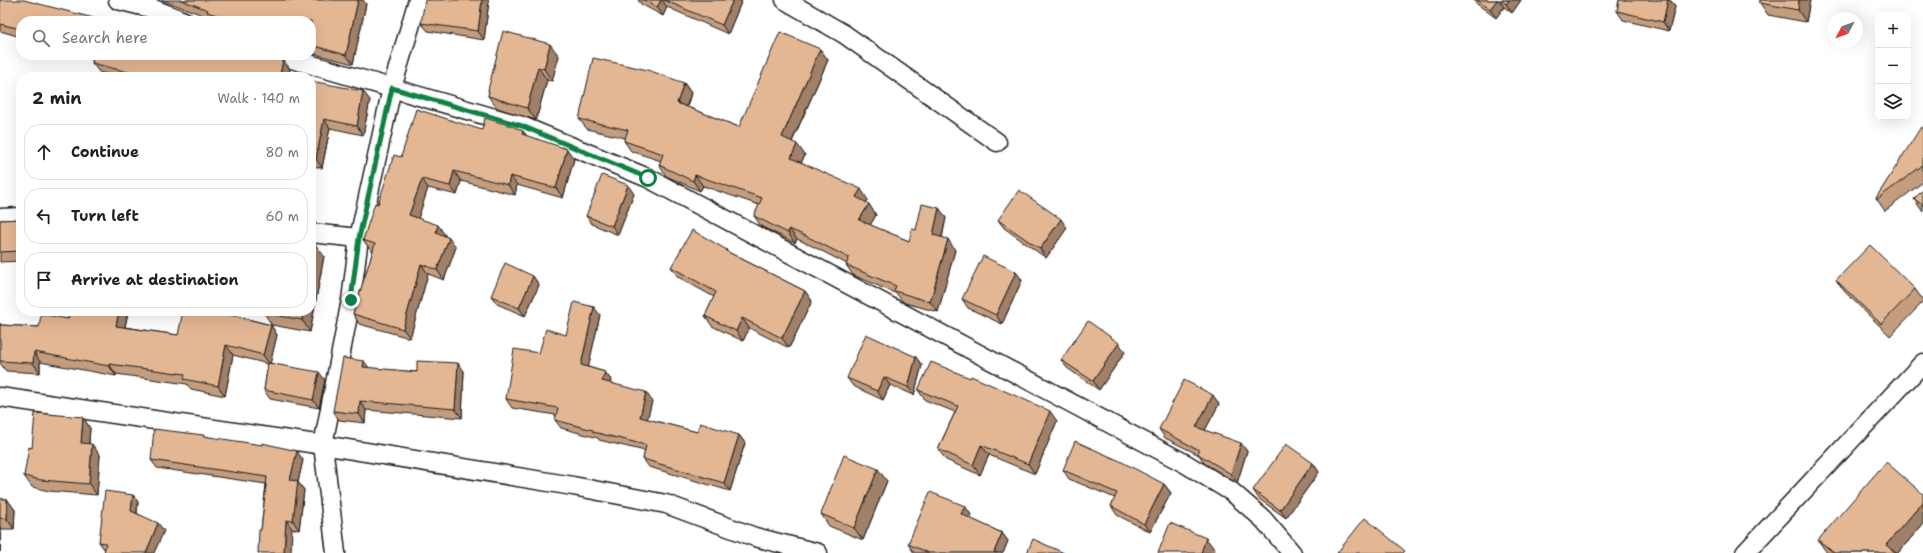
<!DOCTYPE html>
<html lang="en">
<head>
<meta charset="utf-8">
<style>
  :root { --surface:#fff; --page:#f6f6f6; --text:#202124; --muted:#757577; --line:#e0e0e0 }
  body { margin:0; font-family:"Shantell Sans",sans-serif; background:var(--page); color:var(--text) }
  .controls { position:absolute; right:12px; top:12px; display:grid; overflow:hidden; border-radius:8px; box-shadow:0 4px 16px #0002 }
  .controls button { width:36px; height:36px; display:grid; place-items:center; padding:0; border:0; border-bottom:1px solid var(--line); background:var(--surface); color:var(--text); font:20px sans-serif }
  .compass { position:absolute; left:1827px; top:12px; width:36px; height:36px; border-radius:50%; background:var(--surface); box-shadow:0 4px 16px #0002; rotate:229deg }
  .stop { position:absolute; width:12px; height:12px; margin:-9px; border:3px solid #0b8043; border-radius:50%; background:#fff }
  .stop.end { background:#0b8043; border-color:#fff; box-shadow:0 1px 4px #0008 }
  .list { margin:0; padding:0; list-style:none }
  h2 { display:flex; justify-content:space-between; align-items:center; height:52px; margin:0; padding:0 16px; font-size:17px }
  h2 small { font-size:13px; font-weight:400; color:var(--muted) }
  .list li { display:grid; grid-template-columns:26px 1fr auto; gap:12px; align-items:center; box-sizing:border-box; height:56px; margin:0 8px 8px; padding:0 8px; border:1px solid var(--line); border-radius:16px }
  .list b { display:block; font-size:15px; white-space:nowrap }
  .list em { font-size:13px; font-style:normal; color:var(--muted) }
  .icon { flex:none; width:22px; height:22px; fill:none; stroke:currentColor; stroke-width:2; stroke-linecap:round; stroke-linejoin:round }
  .map { position:relative; flex:none; width:1923px; height:553px; overflow:hidden }
  .search { position:absolute; background:var(--surface); box-shadow:0 4px 16px #0002; left:16px; top:16px; width:300px; height:44px; display:flex; align-items:center; gap:10px; box-sizing:border-box; padding:0 14px; border-radius:16px; color:var(--muted); font-size:15px }
  .panel { position:absolute; background:var(--surface); box-shadow:0 4px 16px #0002; left:16px; top:72px; width:300px; height:244px; border-radius:16px }
  .map>svg:first-child { display:block }
  .lines { fill:none; stroke-linecap:round; stroke-linejoin:round }
  .street-casing { stroke:#1c1c1c; stroke-width:21 }
  .street { stroke:#fff; stroke-width:18 }
  .wall { fill:#c49d7f; stroke:#1c1c1c }
  .shaded-wall { fill:#a08068; stroke:#1c1c1c }
  .building { fill:#e4b794; stroke:#1c1c1c }
  .route { stroke:#0b8043; stroke-width:5 }
</style>
</head>
<body>
<div class="map">
<svg width="1923" height="553" viewBox="0 0 1923 553">
  <rect width="100%" height="100%" fill="#fff"/>
  <filter id="ink" filterUnits="userSpaceOnUse"><feTurbulence type="fractalNoise" baseFrequency=".025" numOctaves="2"/><feDisplacementMap in="SourceGraphic" scale="8" xChannelSelector="R" yChannelSelector="G"/><feConvolveMatrix kernelMatrix="1 2 1 2 8 2 1 2 1" color-interpolation-filters="sRGB"/></filter>
  <g filter="url(#ink)">
    <g class="lines">
      <!-- street casing -->
      <g class="street-casing">
        <g id="street">
          <path d="M118,0L154,9L184,21"/>
          <path d="M785,0L844,34L997,142"/>
          <path d="M278,55L522,126L648,178L1186,464L1232,492L1263,519L1292,553"/>
          <path d="M0,218L21,217"/>
          <path d="M311,233L359,238"/>
          <path d="M0,397L323,445L573,486L666,504L755,537L818,553"/>
          <path d="M336,553L323,445L351,300L359,238L392,88L418,0"/>
          <path d="M1745,553L1923,363"/>
        </g>
      </g>
      <!-- street -->
      <use href="#street" class="street"/>
    </g>
    <!-- wall -->
    <g class="wall">
      <path d="M0,0L21,21V37L0,31Z"/>
      <path d="M162,0H363L366,4L353,64L311,53V21H213L211,18Z"/>
      <path d="M638,0H742L728,34L667,7L663,16L641,4Z"/>
      <path d="M1474,0H1521L1512,13L1504,7L1496,18L1477,4Z"/>
      <path d="M1619,0H1670L1675,7L1669,31L1623,20L1617,11Z"/>
      <path d="M1760,0H1810L1806,22L1768,15L1760,3Z"/>
      <path d="M489,1L484,40L428,31L421,23Z"/>
      <path d="M820,49L828,60L792,142L805,155L801,163L868,200L866,203L876,215L870,225L909,241L916,230L939,208L946,218L942,238L955,250L938,312L905,303L902,301L897,294L853,275L846,265L847,264L814,247L797,239L795,243L761,226L754,216L759,205L703,186L700,191L666,176L659,165L661,161L631,151L624,141L625,138L587,129L579,119L684,83L691,93L687,107L739,127Z"/>
      <path d="M86,55H219L229,57V55H268V56L283,60L290,69L288,76L292,77H117L99,72L92,63L93,57Z"/>
      <path d="M559,56L552,81L547,80L536,120L497,108L488,96L489,92L488,90Z"/>
      <path d="M311,81L370,100L363,135L330,128L322,168L311,166Z"/>
      <path d="M1923,128V182L1885,211L1876,198Z"/>
      <path d="M482,130L523,131L527,136L574,159L563,198L517,185L515,195L461,181L457,195L428,188L418,218L445,235V236L449,238L456,247L444,280L428,274L410,338L359,324L353,314L373,251L370,249L363,240L378,204L401,157Z"/>
      <path d="M1923,190V212L1914,199Z"/>
      <path d="M634,194L618,235L592,224L586,216Z"/>
      <path d="M21,219V261L0,262V220Z"/>
      <path d="M998,220L1067,228L1046,258L1004,228Z"/>
      <path d="M730,253L805,291L812,301L789,348L749,328L743,341L712,326L705,316L714,297L678,277L671,267Z"/>
      <path d="M324,256L310,332L272,325L264,313Z"/>
      <path d="M1016,272L1022,280L1002,324L968,308L962,299Z"/>
      <path d="M533,276L539,285L525,316L497,304L491,296Z"/>
      <path d="M1836,280L1915,289L1923,300V302L1890,336L1845,292Z"/>
      <path d="M70,311H127L128,312L125,327L178,335L233,311L232,315L271,325L277,335L270,363L325,380L319,408L270,399L264,390L268,364L233,355L225,396L191,389L187,384L116,374V376L40,362V373L6,371L0,363V323L1,325L39,327L68,319Z"/>
      <path d="M600,315L588,367L605,372L611,380L610,383L652,401L647,419L697,432L739,435L745,443L730,491L649,467L643,459L645,451L599,440L598,438L561,428L555,420L556,415L512,408L506,399L539,353L566,335Z"/>
      <path d="M1125,352L1099,390L1067,368L1061,360Z"/>
      <path d="M922,365L914,395L890,385L883,400L853,386L847,378Z"/>
      <path d="M369,368L417,372L464,371L462,418L366,410L365,423L339,420L333,411Z"/>
      <path d="M918,390L1057,421L1035,474L989,455L980,475L946,460L938,449L955,412L925,400Z"/>
      <path d="M1219,404L1205,430L1247,451L1237,483L1204,463L1199,455L1165,438L1159,429Z"/>
      <path d="M90,428L89,444L100,455L97,495L49,491L32,487L24,476L32,448Z"/>
      <path d="M203,435L204,436L303,460L298,482L304,490L299,530L292,529L261,530L266,484L157,468L151,460Z"/>
      <path d="M1313,463L1319,472L1286,518L1259,499L1253,490Z"/>
      <path d="M1063,470L1164,484L1171,493L1150,532L1117,515L1111,506L1115,498L1069,479Z"/>
      <path d="M887,481L863,540L829,526L821,514Z"/>
      <path d="M133,495L138,502L137,513L164,531L104,549L99,542Z"/>
      <path d="M0,499H7L15,510L14,529H1L0,552Z"/>
      <path d="M965,506L971,515L969,518L1002,533L1008,541L1003,553H914L908,544Z"/>
      <path d="M1923,524L1898,553H1827L1818,540Z"/>
    </g>
    <!-- shaded-wall -->
    <g class="shaded-wall">
      <path d="M358,0H363L366,4L353,64L346,55Z"/>
      <path d="M482,0H488L489,1L484,40L478,31Z"/>
      <path d="M661,0H662L667,7L663,16L657,7Z"/>
      <path d="M733,0H742L728,34L722,25Z"/>
      <path d="M1497,0H1499L1504,7L1496,18L1490,9Z"/>
      <path d="M1509,0H1521L1512,13L1506,4Z"/>
      <path d="M1668,0H1670L1675,7L1669,31L1663,22Z"/>
      <path d="M1799,0H1810L1806,22L1798,10Z"/>
      <path d="M550,44L559,56L552,81L544,69Z"/>
      <path d="M820,49L828,60L789,148L782,137Z"/>
      <path d="M283,60L290,69L288,77L280,75Z"/>
      <path d="M538,67L547,80L536,120L527,108Z"/>
      <path d="M684,83L691,93L684,114L677,103Z"/>
      <path d="M363,91L370,100L363,135L357,126Z"/>
      <path d="M324,119L330,128L322,168L316,159Z"/>
      <path d="M523,131L530,141L522,134Z"/>
      <path d="M797,144L805,155L798,169L791,158Z"/>
      <path d="M567,149L574,159L563,198L556,188Z"/>
      <path d="M454,171L461,181L457,195L450,186Z"/>
      <path d="M695,175L703,186L700,191L693,181Z"/>
      <path d="M510,176L517,185L515,195L508,185Z"/>
      <path d="M422,179L428,188L416,225L409,215Z"/>
      <path d="M628,185L634,194L618,235L612,226Z"/>
      <path d="M861,189L868,200L863,207L856,197Z"/>
      <path d="M869,204L876,215L867,231L859,220Z"/>
      <path d="M939,208L946,218L940,245L933,235Z"/>
      <path d="M1061,219L1067,228L1046,258L1040,249Z"/>
      <path d="M438,225L445,235L443,241L436,232Z"/>
      <path d="M789,229L797,239L795,243L788,233Z"/>
      <path d="M449,238L456,247L444,280L437,270Z"/>
      <path d="M948,239L955,250L938,312L930,302Z"/>
      <path d="M315,244L324,256L310,332L302,320L303,311H311V268Z"/>
      <path d="M421,264L428,274L410,338L403,329Z"/>
      <path d="M1016,272L1022,280L1002,324L996,315Z"/>
      <path d="M533,276L539,285L525,316L519,308Z"/>
      <path d="M805,291L812,301L789,348L782,338Z"/>
      <path d="M594,307L600,315L587,373L581,365Z"/>
      <path d="M119,311H127L128,312L123,336L116,326Z"/>
      <path d="M224,311H233L230,323L223,313Z"/>
      <path d="M742,318L749,328L743,341L736,331Z"/>
      <path d="M271,325L277,335L270,365L263,355Z"/>
      <path d="M1119,343L1125,352L1099,390L1093,381Z"/>
      <path d="M226,345L233,355L225,396L218,386Z"/>
      <path d="M34,352L40,362V373L33,363Z"/>
      <path d="M916,357L922,365L914,395L908,387Z"/>
      <path d="M364,361L370,369L363,367Z"/>
      <path d="M458,363L464,371L462,418L455,409Z"/>
      <path d="M109,364L116,374V376L109,366Z"/>
      <path d="M319,372L325,380L319,408L313,400Z"/>
      <path d="M605,372L611,380L608,390L602,381Z"/>
      <path d="M884,377L890,385L883,400L877,391Z"/>
      <path d="M646,392L652,401L646,425L640,417Z"/>
      <path d="M1213,395L1219,404L1202,436L1196,427Z"/>
      <path d="M360,401L366,410L365,423L359,414Z"/>
      <path d="M1050,411L1057,421L1035,474L1028,464Z"/>
      <path d="M83,417L90,428L88,454L81,443Z"/>
      <path d="M739,435L745,443L730,491L724,483Z"/>
      <path d="M1241,443L1247,451L1237,483L1231,474Z"/>
      <path d="M92,444L100,455L97,495L89,484Z"/>
      <path d="M981,445L989,455L980,475L973,465Z"/>
      <path d="M297,451L303,460L298,482L304,490L299,530L293,521L290,480Z"/>
      <path d="M1313,463L1319,472L1286,518L1280,510Z"/>
      <path d="M878,469L887,481L863,540L854,528Z"/>
      <path d="M1164,484L1171,493L1150,532L1144,524Z"/>
      <path d="M133,495L138,502L136,518L131,511Z"/>
      <path d="M7,499L15,510L14,529L7,519Z"/>
      <path d="M1923,502V524L1898,553H1892L1886,545Z"/>
      <path d="M965,506L971,515L967,523L961,514Z"/>
      <path d="M286,520L292,529L291,553H284Z"/>
      <path d="M158,523L164,531L154,553H146Z"/>
      <path d="M0,527L1,529L0,552Z"/>
      <path d="M1002,533L1008,541L1003,553H995L994,552Z"/>
      <path d="M1206,538L1215,550L1214,553H1201Z"/>
    </g>
    <!-- building -->
    <g class="building">
      <path d="M0,0H24L105,21H21V29L0,24Z"/>
      <path d="M181,0H358L346,55L311,45V21H236L207,12L208,10Z"/>
      <path d="M425,0H482L478,31L421,23Z"/>
      <path d="M644,0H661L657,7Z"/>
      <path d="M664,0H733L722,25Z"/>
      <path d="M1477,0H1497L1490,9Z"/>
      <path d="M1501,0H1509L1506,4Z"/>
      <path d="M1619,0H1668L1663,22L1617,11Z"/>
      <path d="M1760,0H1799L1798,10L1760,3Z"/>
      <path d="M503,31L550,44L544,69L538,67L527,108L488,96L489,91L488,90Z"/>
      <path d="M780,32L820,49L782,137L797,144L791,158L861,189L856,197L869,204L859,220L909,241L912,229L916,230L922,204L939,208L933,235L948,239L930,302L898,292L894,291L896,286L846,265L849,258L806,236L789,229L788,233L754,216L762,198L695,175L693,181L659,165L663,154L624,141L628,130L579,119L593,58L648,70L684,83L677,103L739,127Z"/>
      <path d="M94,55H219L229,57V55H267L283,60L280,75L292,77H135L136,74L92,63Z"/>
      <path d="M311,81L363,91L357,126L324,119L316,159L311,158Z"/>
      <path d="M416,109L482,130L485,118L512,126L523,131L522,134L567,149L556,188L510,176L508,185L454,171L450,186L422,179L409,215L438,225L436,232L449,238L437,270L421,264L403,329L353,314L375,244L363,240L375,203L378,204L394,155L401,157Z"/>
      <path d="M1921,127L1923,128V165L1877,199L1876,198Z"/>
      <path d="M602,175L628,185L612,226L586,216Z"/>
      <path d="M1019,190L1061,219L1040,249L998,220Z"/>
      <path d="M1923,190V205L1914,199Z"/>
      <path d="M21,219V251L0,252V220Z"/>
      <path d="M692,230L727,250L726,251L805,291L782,338L742,318L736,331L705,316L716,292L671,267Z"/>
      <path d="M311,243L315,244L311,268Z"/>
      <path d="M1870,245L1915,289L1881,324L1836,280Z"/>
      <path d="M983,256L1016,272L996,315L962,299Z"/>
      <path d="M505,263L533,276L519,308L491,296Z"/>
      <path d="M574,302L594,307L581,365L605,372L602,381L646,392L640,417L697,432L700,423L739,435L724,483L643,459L646,445L593,432V430L555,420L558,408L506,399L514,349L539,353L546,329L566,335Z"/>
      <path d="M70,311H119L116,326L178,335L183,311H224L223,313L271,325L263,355L226,345L218,386L184,379L185,374L109,364V366L34,352L33,363L0,361V325L39,327L41,314L68,319Z"/>
      <path d="M264,311H303L302,320L264,313Z"/>
      <path d="M1088,321L1119,343L1093,381L1061,360Z"/>
      <path d="M866,334L916,357L908,387L884,377L877,391L847,378Z"/>
      <path d="M343,358L364,361L363,367L417,372V361L458,363L455,409L360,401L359,414L333,411Z"/>
      <path d="M931,362L970,378L971,376L1050,411L1028,464L981,445L973,465L938,449L958,406L918,390Z"/>
      <path d="M268,363L319,372L313,400L264,390Z"/>
      <path d="M1184,380L1213,395L1196,427L1241,443L1231,474L1198,454L1199,450L1159,429Z"/>
      <path d="M35,413L83,417L81,443L92,444L89,484L41,480L24,476L29,447L32,448Z"/>
      <path d="M154,429L203,435V436L262,445V443L297,451L290,480L298,481L293,521L286,520L284,553H258L259,530H261L267,477L151,460Z"/>
      <path d="M1075,441L1120,461L1164,484L1144,524L1111,506L1117,493L1063,470Z"/>
      <path d="M1286,444L1313,463L1280,510L1253,490Z"/>
      <path d="M844,455L878,469L854,528L821,514Z"/>
      <path d="M1886,462L1923,494V502L1886,545L1896,553H1834L1818,540Z"/>
      <path d="M105,491L133,495L131,511L158,523L146,553H104L106,543L99,542Z"/>
      <path d="M930,492L965,506L961,514L1002,533L994,552L997,553H929L908,544Z"/>
      <path d="M0,499H7V519L0,518Z"/>
      <path d="M1365,518L1405,551L1403,553H1337Z"/>
      <path d="M1170,523L1206,538L1201,553H1158Z"/>
      <path d="M1033,539L1064,553H1027Z"/>
    </g>
  </g>
  <g class="lines" filter="url(#ink)">
    <!-- route -->
    <path class="route" d="M351,300L359,238L392,88L522,126L648,178"/>
  </g>
</svg>
<div class="controls">
<button>+</button>
<button>−</button>
<button><svg class="icon" aria-label="layers" viewBox="0 0 24 24"><path d="M12 4l9 5-9 5-9-5zM3 14l9 5 9-5"/></svg></button>
</div>
<svg class="compass" viewBox="-18 -18 36 36"><path d="M0-13l5 13h-10z" fill="#e53935"/><path d="M0 13l5-13h-10z" fill="#757577"/></svg>
<div class="stop" style="left:648px;top:178px"></div>
<div class="stop end" style="left:351px;top:300px"></div>
<div class="search"><svg class="icon" aria-label="search" viewBox="0 0 24 24"><circle cx="10" cy="10" r="6"/><path d="M15 15l6 6"/></svg>Search here</div>
<section class="panel">
<h2>2 min<small>Walk · 140 m</small></h2>
<ul class="list">
<li><svg class="icon" aria-label="ahead" viewBox="0 0 24 24"><path d="M12 20V5M6 11l6-6 6 6"/></svg><div><b>Continue</b></div><em>80 m</em></li>
<li><svg class="icon" aria-label="left" viewBox="0 0 24 24"><path d="M17 20v-9H6M10 6l-5 5 5 5"/></svg><div><b>Turn left</b></div><em>60 m</em></li>
<li><svg class="icon" aria-label="arrive" viewBox="0 0 24 24"><path d="M6 21V4h12l-3 4 3 4H6"/></svg><div><b>Arrive at destination</b></div></li>
</ul>
</section>
</div>
</body>
</html>
